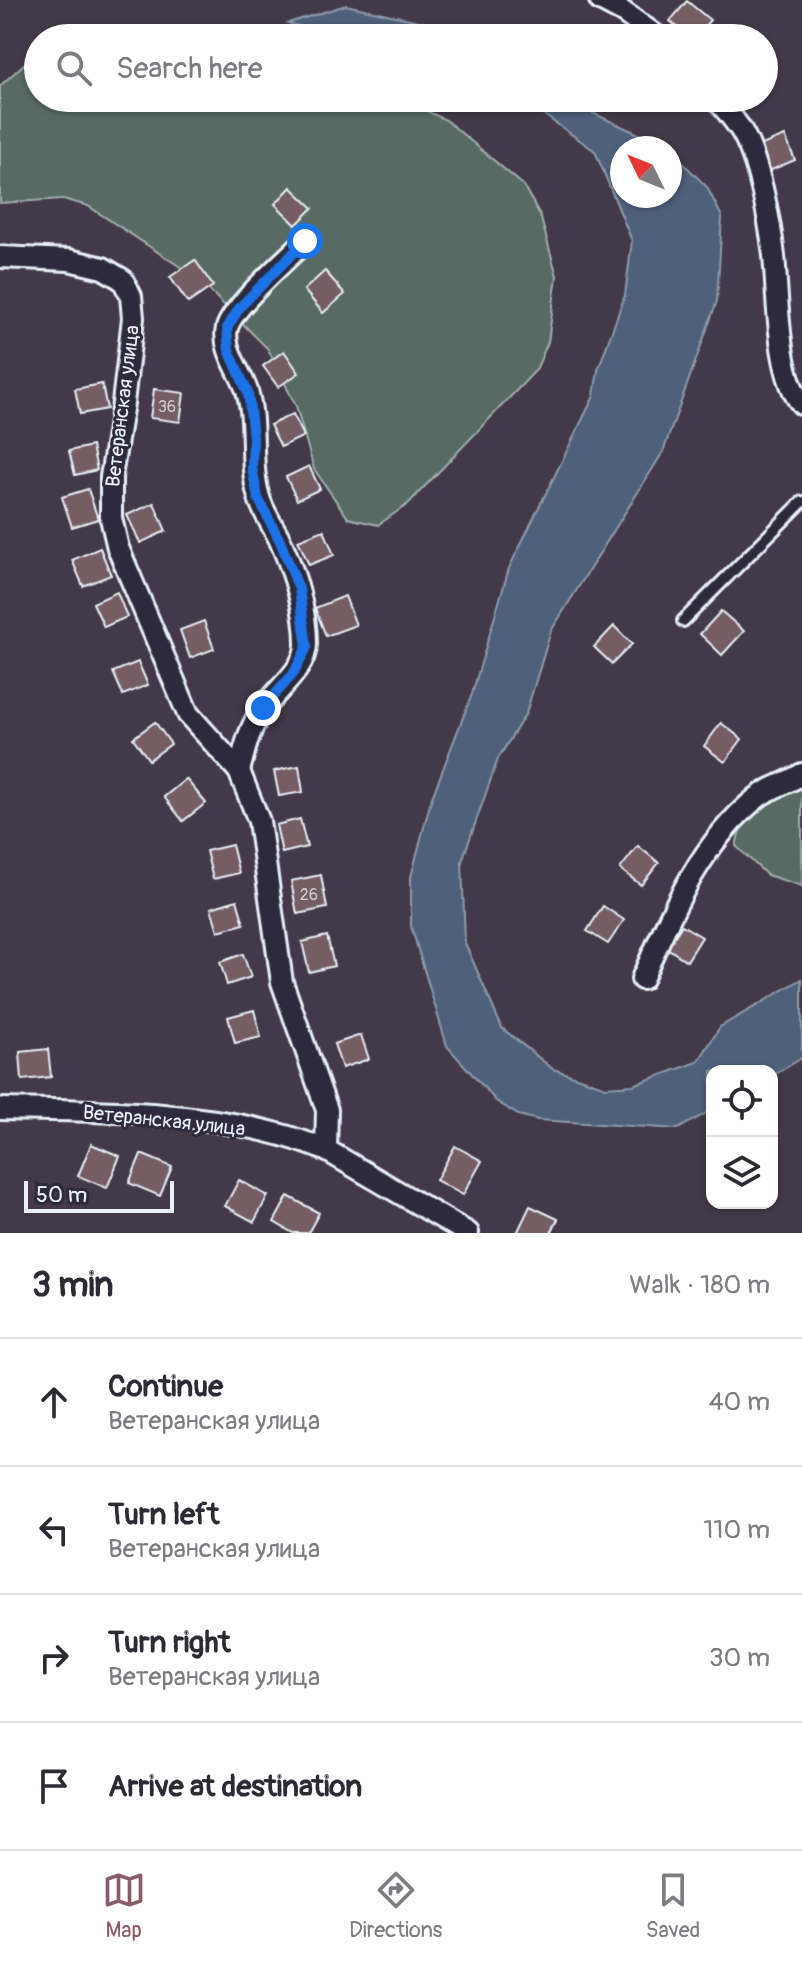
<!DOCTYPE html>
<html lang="en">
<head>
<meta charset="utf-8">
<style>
  :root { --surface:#fff; --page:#f2f2f3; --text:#2b2b33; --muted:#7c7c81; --line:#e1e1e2; --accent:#8a5d65 }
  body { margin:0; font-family:Pangolin,sans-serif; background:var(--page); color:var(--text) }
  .controls { position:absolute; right:24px; bottom:24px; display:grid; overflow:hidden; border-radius:16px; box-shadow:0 2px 6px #0004 }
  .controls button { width:72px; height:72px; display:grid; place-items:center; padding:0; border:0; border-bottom:2px solid var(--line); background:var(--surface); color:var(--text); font:40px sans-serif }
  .compass { position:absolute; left:610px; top:136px; width:72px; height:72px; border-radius:50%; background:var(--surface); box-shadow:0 2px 6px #0004; rotate:313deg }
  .scale { position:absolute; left:24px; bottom:20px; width:150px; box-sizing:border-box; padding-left:8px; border:4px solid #e8f1f8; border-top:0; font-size:22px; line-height:28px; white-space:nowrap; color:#e8f1f8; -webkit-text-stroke:6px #2f2a3d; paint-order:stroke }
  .stop { position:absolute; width:24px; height:24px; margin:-18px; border:6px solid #1a73e8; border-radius:50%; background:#fff }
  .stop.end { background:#1a73e8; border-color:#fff; box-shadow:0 2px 8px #0008 }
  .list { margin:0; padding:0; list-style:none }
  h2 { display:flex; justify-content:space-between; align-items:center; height:104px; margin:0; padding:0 32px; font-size:34px }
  h2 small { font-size:26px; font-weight:400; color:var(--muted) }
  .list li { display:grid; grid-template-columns:52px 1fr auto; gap:24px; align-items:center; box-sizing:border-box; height:128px; padding:0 32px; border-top:2px solid var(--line) }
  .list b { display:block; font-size:30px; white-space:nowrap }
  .list p { margin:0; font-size:26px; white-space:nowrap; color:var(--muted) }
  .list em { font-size:26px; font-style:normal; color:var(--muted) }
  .icon { flex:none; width:44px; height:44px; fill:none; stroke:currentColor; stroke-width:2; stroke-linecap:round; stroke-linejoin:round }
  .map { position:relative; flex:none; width:802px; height:1233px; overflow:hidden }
  .search { position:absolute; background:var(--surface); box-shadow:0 2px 6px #0004; left:24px; right:24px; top:24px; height:88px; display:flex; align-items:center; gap:20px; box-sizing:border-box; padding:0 28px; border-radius:44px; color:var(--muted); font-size:30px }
  .sheet { height:616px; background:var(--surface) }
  nav { display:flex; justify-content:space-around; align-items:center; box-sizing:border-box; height:112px; border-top:2px solid var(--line); background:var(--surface); font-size:22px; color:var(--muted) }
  nav a { display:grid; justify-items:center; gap:4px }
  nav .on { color:var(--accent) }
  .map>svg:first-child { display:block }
  .green { fill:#596b64; stroke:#a0aeae; stroke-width:2 }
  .water { fill:#50617a; stroke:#8d9bac; stroke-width:2 }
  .building { fill:#745d64; stroke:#e8f1f8; stroke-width:2 }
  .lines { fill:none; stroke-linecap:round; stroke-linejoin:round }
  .lane-casing { stroke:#e8f1f8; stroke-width:16 }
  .street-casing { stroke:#e8f1f8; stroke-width:26 }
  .lane { stroke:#2f2a3d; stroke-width:10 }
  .street { stroke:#2f2a3d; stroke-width:20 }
  .route { stroke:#1a73e8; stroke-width:10 }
  .labels { text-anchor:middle; stroke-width:6; stroke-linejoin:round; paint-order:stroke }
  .number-label { font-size:16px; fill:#cbccd3 }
  .street-label { font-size:20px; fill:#e8f1f8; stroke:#2f2a3d }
</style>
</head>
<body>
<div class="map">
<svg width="802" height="1233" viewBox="0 0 802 1233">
  <rect width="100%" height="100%" fill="#443949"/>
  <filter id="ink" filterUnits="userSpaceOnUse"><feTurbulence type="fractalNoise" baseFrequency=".0125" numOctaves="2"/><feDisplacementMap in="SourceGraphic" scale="16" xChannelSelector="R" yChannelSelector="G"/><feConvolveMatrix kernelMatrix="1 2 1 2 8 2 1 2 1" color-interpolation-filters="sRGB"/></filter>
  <g filter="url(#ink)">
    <!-- green -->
    <g class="green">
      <path d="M38,51V98H399L446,120L523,185L540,215L557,276L548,342L536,370L408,504L378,525L348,518L314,469L296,406L268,349L197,278L88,206L63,199L0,203V86Z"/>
      <path d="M802,789V886L767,875L736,846L741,826L784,791Z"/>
    </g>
    <!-- water -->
    <g class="water">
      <path d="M346,5L423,22L460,38H338L288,23Z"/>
      <path d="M520,98H560L667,147L622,148V196H670V150L707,187L722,217L717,301L663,452L551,631L526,713L498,759L462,861L465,943L502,1028L553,1069L606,1087L633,1085L698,1062L720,1027L802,979V1058L772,1076V1071H712V1110L678,1129L538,1120L518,1115L496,1101L447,1046L411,926V877L431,800L472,694L509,568L594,396L598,370L625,295L632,241L595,151Z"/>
    </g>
    <!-- building -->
    <g class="building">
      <path d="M687,1L710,20L694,38H691L670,21Z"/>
      <path d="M735,98H756L741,108Z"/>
      <path d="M785,136L795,160L769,171L759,146Z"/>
      <path d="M291,187L313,208L296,225L275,204Z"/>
      <path d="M195,260L213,286L188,303L170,277Z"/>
      <path d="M325,271L345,294L323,313L304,290Z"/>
      <path d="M284,351L299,373L278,387L263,366Z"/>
      <path d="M102,384L107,409L80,414L75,389Z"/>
      <path d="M154,389L184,393L180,422L150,418Z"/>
      <path d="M293,414L304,436L281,447L270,425Z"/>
      <path d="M92,446L97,470L75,475L69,451Z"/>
      <path d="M309,466L320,489L297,500L286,477Z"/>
      <path d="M88,489L98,519L72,527L62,497Z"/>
      <path d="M154,503L166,531L140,543L127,515Z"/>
      <path d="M324,530L334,555L309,565L298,540Z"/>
      <path d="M100,548L111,575L83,586L72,560Z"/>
      <path d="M117,592L127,617L104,627L93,603Z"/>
      <path d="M345,596L356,625L326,636L315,608Z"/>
      <path d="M721,611L744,631L722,655L700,634Z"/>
      <path d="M204,621L214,649L190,658L180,630Z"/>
      <path d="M614,626L632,644L612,664L594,647Z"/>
      <path d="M138,662L148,685L123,695L113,672Z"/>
      <path d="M155,722L171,744L149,760L133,738Z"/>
      <path d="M721,723L742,739L725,762L704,746Z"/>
      <path d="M299,766L303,792L279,796L274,771Z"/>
      <path d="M186,779L206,803L183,821L164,797Z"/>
      <path d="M300,819L307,847L282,853L276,825Z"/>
      <path d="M232,845L239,873L213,879L206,851Z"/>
      <path d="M638,846L659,863L641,885L620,869Z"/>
      <path d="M321,875L327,908L297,914L291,881Z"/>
      <path d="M237,900L244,924L218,931L211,908Z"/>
      <path d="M603,906L624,920L608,944L587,931Z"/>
      <path d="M682,925L702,937L687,961L667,948Z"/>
      <path d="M327,936L334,966L309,972L302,942Z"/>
      <path d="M243,954L251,977L227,985L220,962Z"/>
      <path d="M254,1010L261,1037L235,1043L228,1017Z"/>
      <path d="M361,1035L369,1059L342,1068L334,1044Z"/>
      <path d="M48,1049L51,1077L22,1080L20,1052Z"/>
      <path d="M91,1144L120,1156L107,1188L78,1176Z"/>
      <path d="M455,1146L482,1161L463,1195L436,1180Z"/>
      <path d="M141,1154L172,1167L160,1196L129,1183Z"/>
      <path d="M239,1180L268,1196L254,1222L225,1206Z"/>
      <path d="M288,1196L319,1213L308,1233H293L274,1222Z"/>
      <path d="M530,1206L558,1219L551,1233H517Z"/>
    </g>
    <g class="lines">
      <!-- lane casing -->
      <g class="lane-casing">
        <path id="lane" d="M683,621L802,502"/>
      </g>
      <!-- street casing -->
      <g class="street-casing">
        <g id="street">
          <path d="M600,0L623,12L659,38"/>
          <path d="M716,98C724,107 732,117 739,127C758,154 770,222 774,256C778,294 777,376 802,404"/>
          <path d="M0,257L69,260L103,268L123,280L131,296L133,318L123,403L111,477V518L118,548L188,714L239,771L259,821L282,982L327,1110L326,1150L468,1233"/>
          <path d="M239,771C245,748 249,728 263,709C277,689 306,669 306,644C306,607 294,571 279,538C272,524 261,509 258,494C249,461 257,424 247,391C241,372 222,349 227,328C233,306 287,259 305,241"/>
          <path d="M642,979C671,913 700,843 758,797C771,787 788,783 802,774"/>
          <path d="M0,1109C92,1111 188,1110 278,1134C294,1138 310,1144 326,1150"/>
        </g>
      </g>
      <!-- lane -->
      <use href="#lane" class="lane"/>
      <!-- street -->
      <use href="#street" class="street"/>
    </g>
  </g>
  <g class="lines" filter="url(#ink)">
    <!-- route -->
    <path class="route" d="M263,708L294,673L307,647L299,589L280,541L258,498L252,468L253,437L248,393L229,350L227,328L240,307L305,241"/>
  </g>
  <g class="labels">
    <!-- number labels -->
    <g class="number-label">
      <text x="167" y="412">36</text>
      <text x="309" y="900">26</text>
    </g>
    <!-- street labels -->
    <g class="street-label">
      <text transform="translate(122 406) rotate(-83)" y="7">Ветеранская улица</text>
      <text transform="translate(164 1120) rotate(6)" y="7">Ветеранская улица</text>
    </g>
  </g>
</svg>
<div class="controls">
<button><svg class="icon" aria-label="locate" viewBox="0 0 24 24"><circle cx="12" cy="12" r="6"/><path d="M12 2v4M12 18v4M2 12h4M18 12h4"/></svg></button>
<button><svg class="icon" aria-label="layers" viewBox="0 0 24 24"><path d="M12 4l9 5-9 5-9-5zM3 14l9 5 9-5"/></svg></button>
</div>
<svg class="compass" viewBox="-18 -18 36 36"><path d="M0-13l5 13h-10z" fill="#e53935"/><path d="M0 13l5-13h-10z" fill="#7c7c81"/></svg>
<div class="scale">50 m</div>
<div class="stop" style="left:305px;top:241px"></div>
<div class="stop end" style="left:263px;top:708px"></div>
<div class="search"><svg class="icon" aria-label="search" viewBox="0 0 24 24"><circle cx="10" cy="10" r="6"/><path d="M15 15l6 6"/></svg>Search here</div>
</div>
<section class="sheet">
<h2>3 min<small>Walk · 180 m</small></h2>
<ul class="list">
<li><svg class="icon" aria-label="ahead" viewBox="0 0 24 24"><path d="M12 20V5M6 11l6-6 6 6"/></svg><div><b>Continue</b><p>Ветеранская улица</p></div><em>40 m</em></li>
<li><svg class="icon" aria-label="left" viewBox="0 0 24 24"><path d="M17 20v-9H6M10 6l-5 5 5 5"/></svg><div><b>Turn left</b><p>Ветеранская улица</p></div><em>110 m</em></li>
<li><svg class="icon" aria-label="right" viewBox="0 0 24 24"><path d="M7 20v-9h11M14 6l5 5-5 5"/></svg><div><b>Turn right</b><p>Ветеранская улица</p></div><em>30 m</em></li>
<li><svg class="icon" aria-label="arrive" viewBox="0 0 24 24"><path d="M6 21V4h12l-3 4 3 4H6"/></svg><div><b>Arrive at destination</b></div></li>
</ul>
</section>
<nav>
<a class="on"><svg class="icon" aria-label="map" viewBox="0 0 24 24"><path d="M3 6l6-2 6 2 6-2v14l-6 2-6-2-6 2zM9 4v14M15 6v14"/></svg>Map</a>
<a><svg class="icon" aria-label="directions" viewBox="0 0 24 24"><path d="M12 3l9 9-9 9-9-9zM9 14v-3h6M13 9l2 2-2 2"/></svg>Directions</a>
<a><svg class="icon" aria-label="saved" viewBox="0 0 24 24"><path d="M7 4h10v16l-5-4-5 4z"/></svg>Saved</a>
</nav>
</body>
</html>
